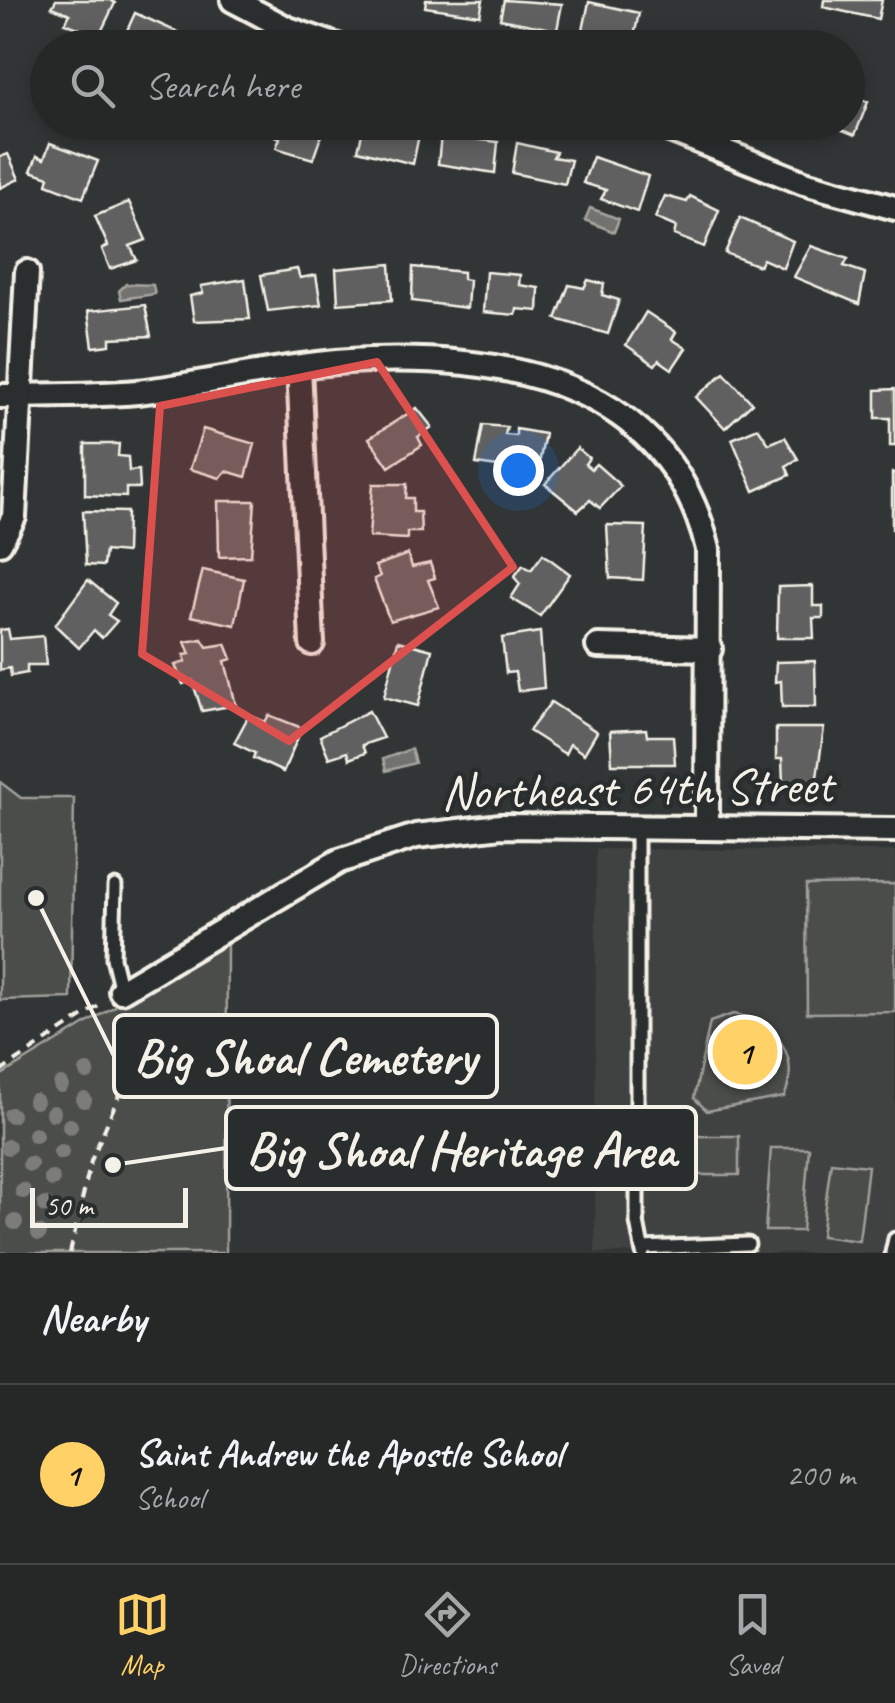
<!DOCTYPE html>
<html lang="en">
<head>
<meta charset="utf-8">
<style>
  :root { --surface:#262828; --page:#2e3030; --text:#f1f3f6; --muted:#a4a6a8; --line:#424445; --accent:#ffd166 }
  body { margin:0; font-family:Caveat,sans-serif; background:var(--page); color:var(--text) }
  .scale { position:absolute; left:30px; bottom:25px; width:158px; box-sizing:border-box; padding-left:10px; border:5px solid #f4f1e8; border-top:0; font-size:28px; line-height:35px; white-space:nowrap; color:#f4f1e8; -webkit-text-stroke:8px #2a2d2e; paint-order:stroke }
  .you { position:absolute; left:518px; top:470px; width:35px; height:35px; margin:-25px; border:8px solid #fff; border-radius:50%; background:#1a73e8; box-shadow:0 0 0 15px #1a73e833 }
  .badge { display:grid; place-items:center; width:65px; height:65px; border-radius:50%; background:var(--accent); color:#111; font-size:32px; font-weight:700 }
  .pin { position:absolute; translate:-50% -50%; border:5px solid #fff; box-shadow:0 2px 10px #0006 }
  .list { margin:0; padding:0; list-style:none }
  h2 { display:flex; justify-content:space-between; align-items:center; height:130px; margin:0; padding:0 40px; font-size:42px }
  h2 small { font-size:32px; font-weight:400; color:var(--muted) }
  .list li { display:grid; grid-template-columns:65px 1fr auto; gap:30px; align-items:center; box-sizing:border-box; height:180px; padding:0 40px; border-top:2px solid var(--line) }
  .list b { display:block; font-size:38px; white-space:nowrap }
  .list p { margin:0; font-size:32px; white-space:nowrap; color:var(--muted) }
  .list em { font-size:32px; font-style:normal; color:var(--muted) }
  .icon { flex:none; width:55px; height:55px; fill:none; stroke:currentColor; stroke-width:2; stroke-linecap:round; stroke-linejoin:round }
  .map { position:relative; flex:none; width:895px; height:1253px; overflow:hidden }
  .search { position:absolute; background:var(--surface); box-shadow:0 5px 15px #0003; left:30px; right:30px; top:30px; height:110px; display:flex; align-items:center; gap:25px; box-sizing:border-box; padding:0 35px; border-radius:55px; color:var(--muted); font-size:38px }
  .sheet { height:310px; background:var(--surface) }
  nav { display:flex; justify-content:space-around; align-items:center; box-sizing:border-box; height:140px; border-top:2px solid var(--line); background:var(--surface); font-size:28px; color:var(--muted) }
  nav a { display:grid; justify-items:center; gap:5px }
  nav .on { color:var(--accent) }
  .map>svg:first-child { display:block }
  .built { fill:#404242 }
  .green { fill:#4b4d4c; stroke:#a09f9a; stroke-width:2.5 }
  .water { fill:#727370; stroke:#a6a5a0; stroke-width:2.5 }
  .building { fill:#5f605f; stroke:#f4f1e8; stroke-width:2.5 }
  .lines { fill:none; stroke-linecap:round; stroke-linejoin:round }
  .service-casing { stroke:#f4f1e8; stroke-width:19 }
  .minor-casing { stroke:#f4f1e8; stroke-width:30 }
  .path { stroke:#f4f1e8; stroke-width:4; stroke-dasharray:10 8; stroke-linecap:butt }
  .service { stroke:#2a2d2e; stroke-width:11 }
  .minor { stroke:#2a2d2e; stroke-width:22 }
  .tree { fill:#7c7d79 }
  .marked { fill:#dc504e; fill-opacity:0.2; stroke:#dc504e; stroke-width:8; stroke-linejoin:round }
  .labels { text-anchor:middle; stroke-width:9; stroke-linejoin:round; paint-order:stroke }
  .street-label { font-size:50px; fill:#f4f1e8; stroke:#2a2d2e }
  .leader { fill:none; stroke:#f4f1e8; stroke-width:4 }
  .callout-dot { fill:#f4f1e8; stroke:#2a2d2e; stroke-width:4 }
  .callout { fill:#2a2d2e; stroke:#f4f1e8; stroke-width:4 }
  .callout-label { font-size:52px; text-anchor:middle; font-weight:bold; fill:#f4f1e8 }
</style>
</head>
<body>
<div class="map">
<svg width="895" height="1253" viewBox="0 0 895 1253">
  <rect width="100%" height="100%" fill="#323535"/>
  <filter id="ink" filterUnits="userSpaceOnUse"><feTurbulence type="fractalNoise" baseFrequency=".01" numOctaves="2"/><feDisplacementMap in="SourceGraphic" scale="20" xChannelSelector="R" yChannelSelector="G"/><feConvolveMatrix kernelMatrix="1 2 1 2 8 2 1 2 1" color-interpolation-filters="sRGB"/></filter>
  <g filter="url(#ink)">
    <!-- built -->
    <path class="built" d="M596,849L895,851V1253H595Z"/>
    <!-- green -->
    <g class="green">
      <path d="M0,782L21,798H74L71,998L0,1000Z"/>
      <path d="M895,884V1012L807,1013L806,885Z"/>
      <path d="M227,938L226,1253H0V1076Z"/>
      <path d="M733,1014C774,1020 802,1055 784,1097L707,1111L694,1098L710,1022Z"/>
      <path d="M672,1136H739V1175H673Z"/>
      <path d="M771,1148H809L802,1231H765Z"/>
      <path d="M831,1162L868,1166L859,1241L821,1236Z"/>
    </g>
    <!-- water -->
    <g class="water">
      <path d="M590,208L619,219L614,232L585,220Z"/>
      <path d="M126,284L153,285L155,294L121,299L119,291Z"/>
      <path d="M411,749L415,763L386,771L383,759Z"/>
    </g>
    <!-- building -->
    <g class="building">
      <path d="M56,0H110L115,3L99,36L65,23L70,14L52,7Z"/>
      <path d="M426,0H483L480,15L425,7Z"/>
      <path d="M504,0L562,4L557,30L500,19Z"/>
      <path d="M824,0H882L878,19L823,7Z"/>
      <path d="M589,2L639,13L632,46L582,35Z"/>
      <path d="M135,13L184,35L177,48L120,46Z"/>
      <path d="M681,32L720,45L719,48H659L664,33L678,38Z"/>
      <path d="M848,94L868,102L855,135L822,122H848Z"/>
      <path d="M273,122H326L313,159L276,148L280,138L268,133Z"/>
      <path d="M365,122L420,130L413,164L358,150Z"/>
      <path d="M441,135L498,142L495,173L438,164Z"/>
      <path d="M50,143L98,161L83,198L47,184L49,177L31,171L37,156L44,159Z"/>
      <path d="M517,143L556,152L553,157L571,160L565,184L512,173Z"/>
      <path d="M8,154L19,179L0,188V157Z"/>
      <path d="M593,157L648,176L637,212L601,199L606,190L583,183Z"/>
      <path d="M665,196L687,202L690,196L719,210L704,247L674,235L676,227L655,218Z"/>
      <path d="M129,202L146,240L130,246L137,260L110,269L102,249L108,246L95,216Z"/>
      <path d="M740,218L793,241L783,268L763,259L759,266L725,253Z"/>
      <path d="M811,246L848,259L844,266L865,273L859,304L794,277Z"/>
      <path d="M390,264L392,300L338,304L336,269Z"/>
      <path d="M413,267L463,272V279L469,280L467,308L412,301Z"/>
      <path d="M297,269L300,278L316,275L321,305L268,311L261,275Z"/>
      <path d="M486,272L520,275L519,285L539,288L538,311L517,309L516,315L483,312Z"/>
      <path d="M245,279L250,319L194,321L190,296L203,293L201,286Z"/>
      <path d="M588,280L604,284L602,295L619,300L608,334L556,319L569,285L584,288Z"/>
      <path d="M145,305L151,336L110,338V345L93,347L88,311Z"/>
      <path d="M646,312L676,332L672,339L686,348L672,369L659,360L655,365L626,345Z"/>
      <path d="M724,373L752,403L725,428L696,397Z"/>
      <path d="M895,389V446H890V418H876V390Z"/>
      <path d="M417,408L432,427L418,437L422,445L389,467L369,438Z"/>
      <path d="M483,425L507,427L505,435L516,436V429L545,434L537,474L516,471L508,487L497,478L498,467L476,464Z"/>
      <path d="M758,428L769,444L785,437L798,459L786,466L790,475L754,491L732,439Z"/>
      <path d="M203,429L255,444L246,477L226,471L220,478L190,469Z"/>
      <path d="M85,444H119L118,456L128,457L129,471L139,470L140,488H126V497L85,495Z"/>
      <path d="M577,448L589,458L585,464L591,469L596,464L621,486L600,508L590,500L578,511L545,484Z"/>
      <rect x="892" y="473" width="3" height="56"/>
      <path d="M373,484H407L406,498H413V512H420L421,532H407V539L369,537Z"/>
      <path d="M218,501H255L251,556L219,557Z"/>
      <path d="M83,511L127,512L126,553L105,551L103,566L86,565Z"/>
      <path d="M607,525L646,526L643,580L610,578Z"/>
      <path d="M408,554L412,567L430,563L435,578L428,580L439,607L390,621L374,579L380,576L375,566Z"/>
      <path d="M543,554L570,574L540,616L511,598L520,584L514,577L523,565L531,570Z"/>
      <path d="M203,570L244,579L235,625L191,616Z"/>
      <path d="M88,580L116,603L108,615L117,621L102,638L94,630L79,648L55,625Z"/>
      <path d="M813,586V606H823V618H813L814,638H777L778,587Z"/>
      <path d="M8,629L10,639L43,636L46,665H27V673L11,676L10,668L0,670V630Z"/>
      <path d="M540,632L544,688L518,691L515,672L506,673L502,638Z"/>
      <path d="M202,639L207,647L226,644L232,659L225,661L236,705L202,711L192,680L183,684L175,665L186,662L184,655L190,654L185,642Z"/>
      <path d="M398,641L432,650L418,706L384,697Z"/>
      <path d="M815,661L816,707H782L781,681L775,682L776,662Z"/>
      <path d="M551,702L597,732L584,754L570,744L565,754L529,731Z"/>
      <path d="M369,711L383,738L362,745L365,753L349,759L347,752L329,758L320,736Z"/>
      <path d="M249,715L265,722L269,715L302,728L283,772L253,758L255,753L234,743Z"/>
      <path d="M776,728H824L816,784H783L782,759H776Z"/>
      <path d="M646,729L647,736H673L675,764H612L610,731Z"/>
    </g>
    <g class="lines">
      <!-- service casing -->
      <g class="service-casing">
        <g id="service">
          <path d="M637,828V1222L643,1253"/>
          <path d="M115,886L113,958L121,991"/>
          <path d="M642,1248L748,1244"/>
          <path d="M892,1253L895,1239"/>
        </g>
      </g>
      <!-- minor casing -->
      <g class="minor-casing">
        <g id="minor">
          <path d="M233,0L288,29L343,48"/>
          <path d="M650,122L804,183L895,208"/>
          <path d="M299,367L312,643"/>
          <path d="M0,396C45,395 92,396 137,392C215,383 292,362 370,360C517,355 669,388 708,549L707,827"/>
          <path d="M0,543L14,517L27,272"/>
          <path d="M598,646L710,649"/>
          <path d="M121,991L339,861L416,836L501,826L895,830"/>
        </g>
      </g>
      <!-- path -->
      <g class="path">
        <path d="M0,1072L103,1003"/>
        <path d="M70,1253L91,1161L128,1074L125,1013"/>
      </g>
      <!-- service -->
      <use href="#service" class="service"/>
      <!-- minor -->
      <use href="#minor" class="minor"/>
    </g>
    <!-- trees -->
    <g class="tree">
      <circle cx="87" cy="1072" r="8"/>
      <circle cx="61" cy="1085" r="8"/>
      <circle cx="84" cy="1100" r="8"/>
      <circle cx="35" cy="1101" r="8"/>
      <circle cx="53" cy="1113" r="8"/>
      <circle cx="11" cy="1115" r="8"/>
      <circle cx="70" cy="1126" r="8"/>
      <circle cx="35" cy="1135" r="8"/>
      <circle cx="8" cy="1147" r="8"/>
      <circle cx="61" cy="1152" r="8"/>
      <circle cx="30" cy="1164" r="8"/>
      <circle cx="52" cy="1179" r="8"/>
      <circle cx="23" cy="1191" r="8"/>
      <circle cx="45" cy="1205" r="8"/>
      <circle cx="15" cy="1222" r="8"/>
      <circle cx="39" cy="1233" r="8"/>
    </g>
  </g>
  <!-- marked area -->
  <path class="marked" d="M377,362L513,567L289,741L142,654L160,406Z"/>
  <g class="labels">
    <!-- street labels -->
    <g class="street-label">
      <text transform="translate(637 787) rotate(-1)" y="18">Northeast 64th Street</text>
    </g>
  </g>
  <!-- callouts -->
  <path class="leader" d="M36 898L114 1056M113 1165L226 1148"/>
  <g class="callout-dot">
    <circle cx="36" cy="898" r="10"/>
    <circle cx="113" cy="1165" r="10"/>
  </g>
  <g class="callout">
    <rect x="114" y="1015" width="383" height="82" rx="10"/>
    <rect x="226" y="1107" width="470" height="82" rx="10"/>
  </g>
  <g class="callout-label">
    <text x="305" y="1074">Big Shoal Cemetery</text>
    <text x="461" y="1167">Big Shoal Heritage Area</text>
  </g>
</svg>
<div class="scale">50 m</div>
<div class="you"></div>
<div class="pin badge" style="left:745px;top:1052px">1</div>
<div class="search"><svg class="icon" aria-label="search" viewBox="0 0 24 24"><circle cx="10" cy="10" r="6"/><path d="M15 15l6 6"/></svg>Search here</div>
</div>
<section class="sheet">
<h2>Nearby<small></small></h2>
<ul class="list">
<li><span class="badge">1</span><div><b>Saint Andrew the Apostle School</b><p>School</p></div><em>200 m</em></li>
</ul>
</section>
<nav>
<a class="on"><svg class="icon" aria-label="map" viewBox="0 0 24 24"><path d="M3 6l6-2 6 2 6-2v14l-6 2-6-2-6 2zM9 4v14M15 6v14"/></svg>Map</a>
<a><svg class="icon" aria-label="directions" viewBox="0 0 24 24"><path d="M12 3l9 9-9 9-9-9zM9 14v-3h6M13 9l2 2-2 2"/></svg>Directions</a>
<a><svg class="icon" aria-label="saved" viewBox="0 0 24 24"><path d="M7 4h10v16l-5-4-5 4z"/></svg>Saved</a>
</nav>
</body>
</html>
